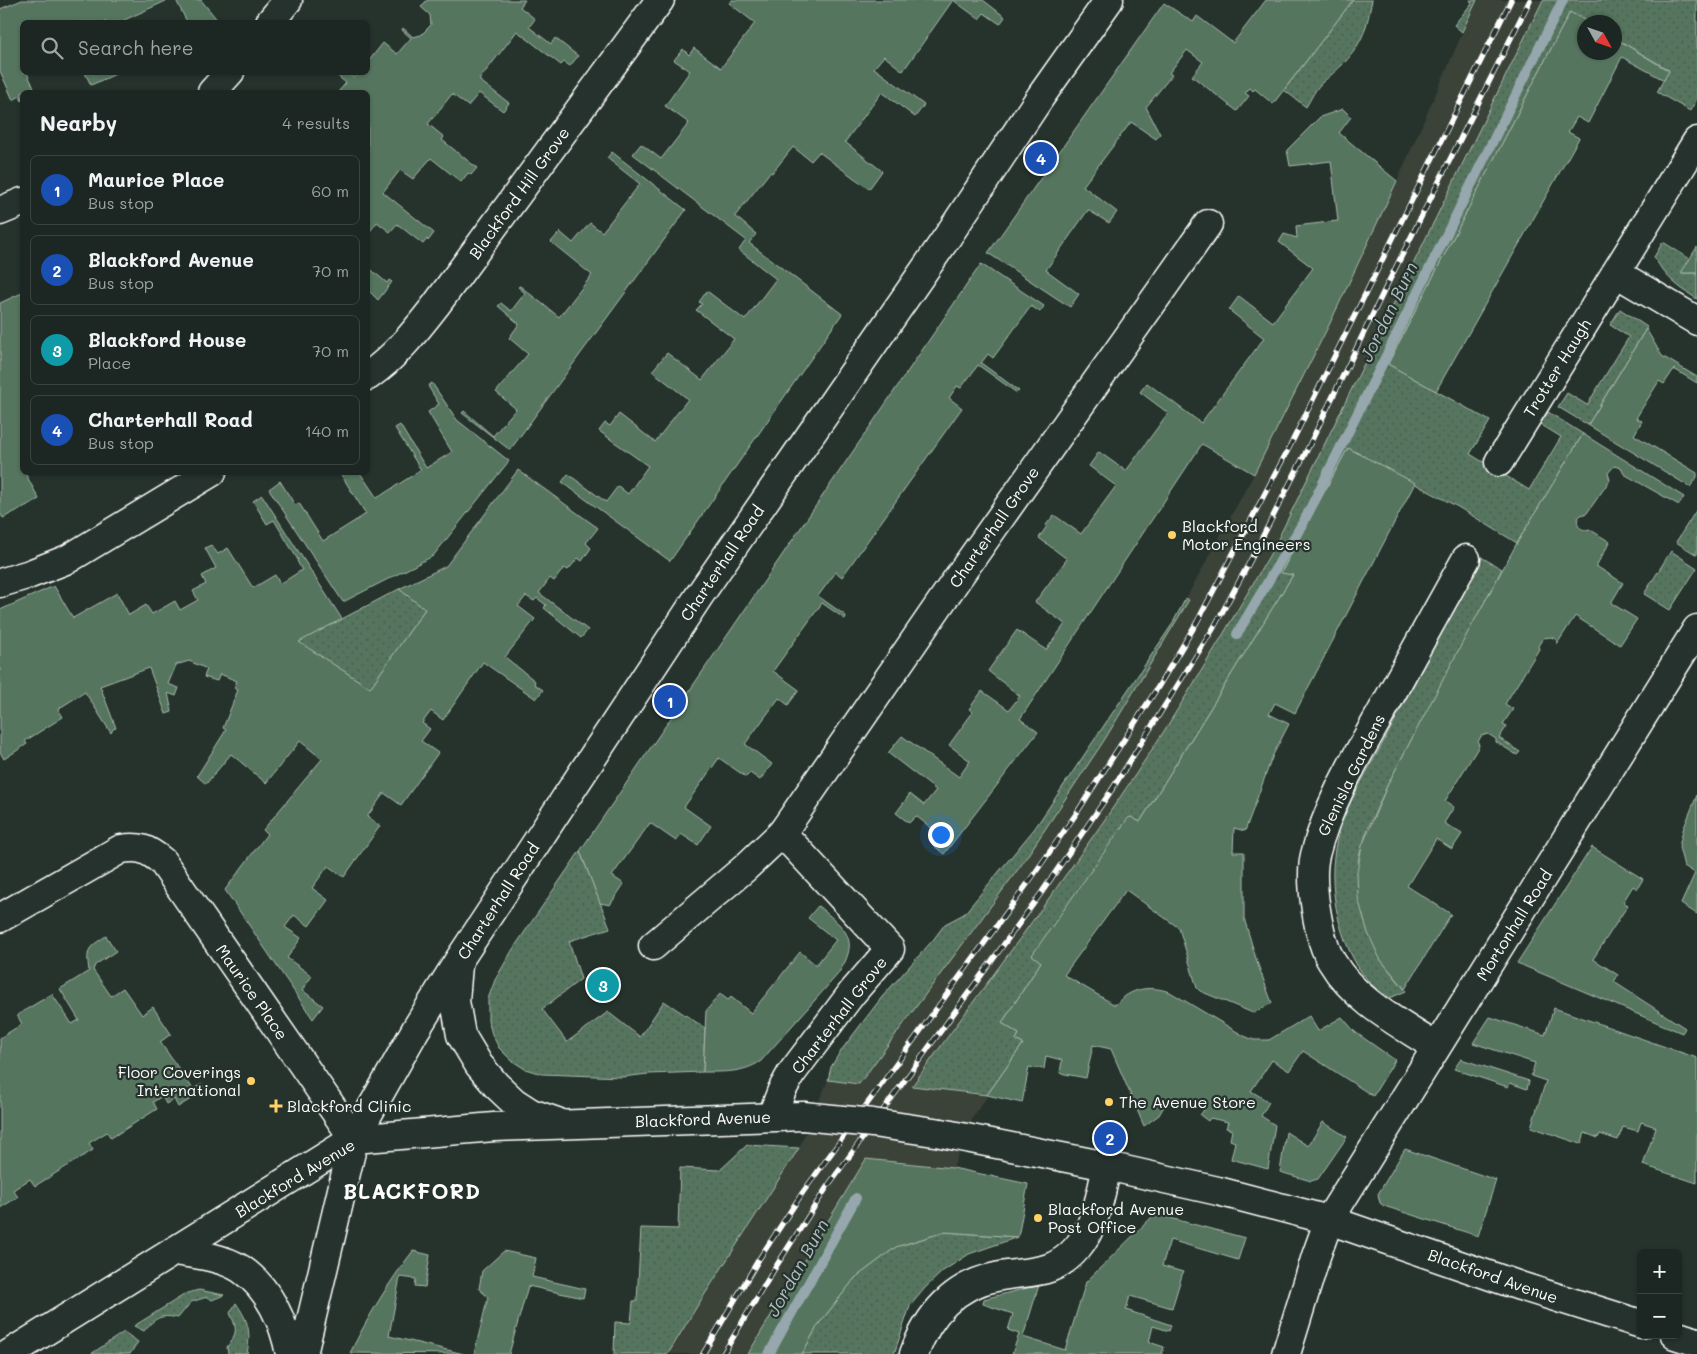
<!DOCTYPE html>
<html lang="en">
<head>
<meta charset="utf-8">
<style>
  :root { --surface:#1c2622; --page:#252e2a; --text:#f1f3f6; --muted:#a0a5a5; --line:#3a4340; --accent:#ffd166 }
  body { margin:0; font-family:Mali,sans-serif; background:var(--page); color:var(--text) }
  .controls { position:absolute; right:15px; bottom:15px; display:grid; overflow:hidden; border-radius:8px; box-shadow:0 1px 4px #0004 }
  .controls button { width:45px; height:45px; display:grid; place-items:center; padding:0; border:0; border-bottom:1px solid var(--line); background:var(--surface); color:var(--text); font:25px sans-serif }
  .compass { position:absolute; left:1577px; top:15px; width:45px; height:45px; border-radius:50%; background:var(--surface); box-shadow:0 1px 4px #0004; rotate:130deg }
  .you { position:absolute; left:940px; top:834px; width:18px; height:18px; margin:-12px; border:4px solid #fff; border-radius:50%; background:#1a73e8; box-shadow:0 0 0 8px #1a73e833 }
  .badge { display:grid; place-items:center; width:32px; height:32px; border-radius:50%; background:var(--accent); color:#fff; font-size:16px; font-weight:700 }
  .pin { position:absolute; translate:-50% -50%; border:2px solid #fff; box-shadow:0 1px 5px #0006 }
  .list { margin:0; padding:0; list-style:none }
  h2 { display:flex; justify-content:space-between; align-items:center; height:65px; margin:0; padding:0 20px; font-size:21px }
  h2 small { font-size:16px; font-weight:400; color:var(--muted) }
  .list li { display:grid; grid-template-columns:32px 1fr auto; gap:15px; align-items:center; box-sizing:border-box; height:70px; margin:0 10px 10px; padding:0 10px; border:1px solid var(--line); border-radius:8px }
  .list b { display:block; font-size:19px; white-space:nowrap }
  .list p { margin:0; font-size:16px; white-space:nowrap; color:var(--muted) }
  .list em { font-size:16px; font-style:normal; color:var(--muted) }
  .icon { flex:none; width:28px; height:28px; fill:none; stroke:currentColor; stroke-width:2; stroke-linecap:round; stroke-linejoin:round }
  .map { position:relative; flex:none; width:1697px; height:1354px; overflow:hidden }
  .search { position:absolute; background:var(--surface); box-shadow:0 1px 4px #0004; left:20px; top:20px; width:350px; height:55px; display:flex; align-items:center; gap:12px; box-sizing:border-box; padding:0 18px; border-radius:8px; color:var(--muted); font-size:19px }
  .panel { position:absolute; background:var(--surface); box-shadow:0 1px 4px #0004; left:20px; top:90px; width:350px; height:385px; border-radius:8px }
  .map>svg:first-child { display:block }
  .built { fill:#3b4339 }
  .grass { fill:url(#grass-dots); stroke:#aabaae }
  .green { fill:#55755e; stroke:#aabaae }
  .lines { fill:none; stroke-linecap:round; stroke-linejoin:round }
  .stream { stroke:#96a7ad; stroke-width:10 }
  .minor-casing { stroke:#fff; stroke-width:31 }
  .tertiary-casing { stroke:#fff; stroke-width:31 }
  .minor { stroke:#26332d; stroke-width:28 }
  .tertiary { stroke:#26332d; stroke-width:28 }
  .rail-casing { stroke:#fff; stroke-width:5.5 }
  .rail { stroke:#26332d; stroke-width:4; stroke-dasharray:11; stroke-linecap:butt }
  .tertiary-bridge-casing { stroke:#fff; stroke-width:31; stroke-linecap:butt }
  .tertiary-bridge { stroke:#26332d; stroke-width:28 }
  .poi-dot { fill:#ffd166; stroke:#26332d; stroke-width:2 }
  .labels { text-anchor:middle; stroke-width:4.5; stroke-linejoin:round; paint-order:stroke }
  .street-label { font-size:16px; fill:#fff; stroke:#26332d }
  .poi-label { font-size:16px; fill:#fff; stroke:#26332d; text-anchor:start }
  .water-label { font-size:18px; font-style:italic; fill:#b0bdc1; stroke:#26332d }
  .district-label { font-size:21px; font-weight:bold; letter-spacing:1px; fill:#fff; stroke:#26332d }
</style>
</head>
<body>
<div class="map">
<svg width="1697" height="1354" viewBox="0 0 1697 1354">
  <defs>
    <pattern id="grass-dots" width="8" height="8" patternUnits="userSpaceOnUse" patternTransform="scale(1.25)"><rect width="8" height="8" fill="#55755e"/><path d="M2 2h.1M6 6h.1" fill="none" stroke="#505c53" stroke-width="1.8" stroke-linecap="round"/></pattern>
  </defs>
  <rect width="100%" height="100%" fill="#26332d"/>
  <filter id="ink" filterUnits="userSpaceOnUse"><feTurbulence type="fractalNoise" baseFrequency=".02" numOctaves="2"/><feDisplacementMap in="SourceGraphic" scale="10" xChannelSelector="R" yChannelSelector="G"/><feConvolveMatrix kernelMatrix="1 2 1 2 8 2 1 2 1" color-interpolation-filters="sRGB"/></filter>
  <g filter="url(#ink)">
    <!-- built -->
    <path class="built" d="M1477,0H1565L1131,817L1023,1044L973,1117L953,1168L866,1159L809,1252L748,1354H668L696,1308L799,1148L828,1080L831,1067L840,1052L882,997L933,940L945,924L964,914L1035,828L1171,626L1254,474L1330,323L1395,186Z"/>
    <!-- grass -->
    <g class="grass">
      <path d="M1353,0H1372C1369,14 1367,28 1360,41C1350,60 1339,68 1324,81C1316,87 1311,99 1306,107L1284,90Z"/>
      <path d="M1470,0H1477L1462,32L1454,25L1472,3Z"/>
      <path d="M1543,0H1697V99L1690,111L1657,92L1669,70L1615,38L1614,22H1588L1570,12L1388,364L1490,421L1470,454L1529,490L1561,437L1540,424L1548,412L1583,434L1517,543L1458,507L1348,448L1281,572L1293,575L1140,822L1131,817L1033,955L1041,962L1002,1023L1019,1034L1016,1040L1023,1044L987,1095L912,1086C998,967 1087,851 1166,728C1203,669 1238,610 1273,549Z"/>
      <path d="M1663,242L1690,259L1682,273H1697V299C1677,286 1666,278 1654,257Z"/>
      <path d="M1620,309L1647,327L1588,425L1558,407L1567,393L1587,405L1629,337L1610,325Z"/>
      <path d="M1697,509V555L1676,542Z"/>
      <path d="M1671,551L1697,568L1670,610L1644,594Z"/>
      <path d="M1481,557L1502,569L1387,786L1368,828L1358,859L1380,959L1406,991L1390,998C1385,994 1379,992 1374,987C1342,956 1327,893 1335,849C1341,811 1367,773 1385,739C1417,678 1449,618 1481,557Z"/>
      <path d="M399,589L425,609L370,688L298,642Z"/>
      <path d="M1186,598L1189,600L1105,739L1022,864L859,1084L828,1080L831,1067L840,1052L882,997L933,940L945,924L964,914L1035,828L1171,626Z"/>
      <path d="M580,851L610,928L569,941L581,979L542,1009L567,1042L608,1012L640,1037L664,1001L705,1028L703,1072L648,1074L622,1077L542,1074L525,1069L511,1060L499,1048L492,1034L488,1020V999L495,980L513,949Z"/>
      <path d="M747,1145L799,1148L696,1308L668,1354H614L615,1322L631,1323L633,1301H637L641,1228L678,1229L680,1168L720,1170Z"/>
      <path d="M944,1232L1018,1237L969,1254L943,1271L925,1288L910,1306L894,1354H802L818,1325L855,1278L896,1247Z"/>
      <path d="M199,1290L224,1295L212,1300L207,1297L191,1302L178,1318C160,1314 155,1318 144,1331L134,1326L187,1293Z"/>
      <path d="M236,1303C249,1322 251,1331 247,1354H228L227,1347C238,1332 237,1329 230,1313Z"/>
      <path d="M124,1332L138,1342L130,1354H91Z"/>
    </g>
    <!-- green -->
    <g class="green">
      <path d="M22,0H168L120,22H22V72L27,73L36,92H22V101L20,96L13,100L0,71V9Z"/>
      <path d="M176,0H201L219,22H187Z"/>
      <path d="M427,0H525L520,7L535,19L529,27L551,44L555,38L578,56L570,66L564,62L561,65L517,31L479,80L509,103L503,111L479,93L468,106L452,94L428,124L444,137L442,140L477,168L471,175L468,173L461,182L431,158L413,179L400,170L383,192L434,233L428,241L427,239L423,244L397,224L390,232L377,222L368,234V92H338L346,83L334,73H347L354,78L359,73L368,72V62L383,43L397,54L411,38L402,30L403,28L413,37L421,35L431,25L430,15L421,7Z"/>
      <path d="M732,0H953L903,71L884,56L874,68L924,105L915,117L882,92L845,142L882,171L869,189L819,152L811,161L793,147L772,173L770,172L735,216L756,234L749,243L842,314L670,561L562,482L568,474L606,502L618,486L628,494L648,466L599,431L605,423L610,426L619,414L655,442L688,399L652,371L667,353L702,380L734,339L696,310L702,304L699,302L707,291L745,320L776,279L739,250L746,240L633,154L641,144L661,159L689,123L665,106L690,71L674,60L683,49L689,55L694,48L721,68L755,23L729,3Z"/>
      <path d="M953,0H983L1005,17L1000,24L984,13L979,19Z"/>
      <path d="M1266,0H1353L1273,104L1255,89L1253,91L1250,88L1245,93L1249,96L1237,111L1192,76L1203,62L1187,50L1169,73L1172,75L1146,107L1160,134L1156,139L1131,122L1083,186L1117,212L1109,223L1088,210L1046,270L1079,294L1070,307L988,253L1164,3L1193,22L1197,16L1233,43Z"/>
      <path d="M1570,12L1588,22H1584V52H1614L1615,38L1669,71L1664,80L1622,57L1588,123L1577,117L1568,132L1579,138L1436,391L1388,364Z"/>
      <path d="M115,72L116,74L91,85L85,73Z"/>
      <path d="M1343,109L1351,117L1339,133L1397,181L1330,323L1254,474L1202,444L1020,719L1038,732L944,854L933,845L940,835L916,816L909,823L896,813L910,794L924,805L936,790L888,753L902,736L959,777L970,761L949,745L973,712L969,709L982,691L1009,710L1020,696L988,671L1017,630L1046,650L1065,624L1035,602L1067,559L1039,538L1047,526L1046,525L1054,515L1081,534L1116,486L1089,466L1099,452L1126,471L1168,413L1140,392L1147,383L1201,423L1264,338L1229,310L1239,296L1273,322L1313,268L1279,242L1284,234L1297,238L1296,226L1338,221L1331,161L1290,166L1287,150L1320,117Z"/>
      <path d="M612,152L686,210L510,450L462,413L464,411L493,436L516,409L496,392L528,354L509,338L519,324L498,306L501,303L511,311L525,293L518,287L520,286L559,317L592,275L551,242L560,232L573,243L590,223L602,232L640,184L607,158Z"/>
      <path d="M1697,247V273H1681Z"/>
      <path d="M981,264L1044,306L1040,312L1031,306L993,358L988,354L981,363L1019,391L1017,393L978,365L961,388L957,386L949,398L962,408L842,577L836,572L818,596L846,616L845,619L822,603L773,671L799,690L788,705L779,698L745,744L772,764L760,780L750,773L746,777L719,758L684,807L711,826L698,845L681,834L676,841L650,823L612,876L624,884L610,905L600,903L580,851Z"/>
      <path d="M368,267L387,283L389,280L392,282L378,300L368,290Z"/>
      <path d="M22,293L21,466L22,472L25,473L39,499L3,518L0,513V303Z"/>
      <path d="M1646,329L1662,356L1697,377V383L1674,369L1664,384L1659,381L1636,418L1642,421L1634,435L1697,473V477L1690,487L1588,425Z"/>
      <path d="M432,383L457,420L509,461L433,556L343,602L269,489L280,481L295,505L299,503L323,541L366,514L340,473H360L377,498L421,470L395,428L400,425L426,468L452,452L428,412L439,404L428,386Z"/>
      <path d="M1583,434L1684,497L1679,505L1624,474L1621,468L1614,466L1608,473L1610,480L1587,513L1581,515L1578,518C1576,525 1579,529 1586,530L1589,529L1610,542L1596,566L1623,583L1611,603L1637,619L1620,645L1575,616L1557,644V640L1551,637L1543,638L1538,646L1539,649L1505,704L1513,709L1503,724L1507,726L1499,738L1520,752L1517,755L1496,742V739L1488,734L1481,736L1478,742L1479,746L1445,801L1454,807L1444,823L1462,834L1452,849L1436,839L1407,886L1451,914L1405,989L1380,959L1368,933L1358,898L1357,872L1362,846L1387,786L1467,634L1517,543Z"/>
      <path d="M1348,448L1415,483L1295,713L1275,703L1269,714L1289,724L1273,755L1245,831L1234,828L1233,852H1244V918L1257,962L1272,1003L1253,1013L1200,991L1197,988L1179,928L1126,890L1064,975L1115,1005C1131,988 1148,985 1170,992L1244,1036L1254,1040H1269L1309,1016L1318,1031L1342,1017L1355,1032L1395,1060L1373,1096L1303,1051L1289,1071L1272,1060L1251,1091L1269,1102L1261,1116L1275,1125L1268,1169L1231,1159L1235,1142L1230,1140L1232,1130L1226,1128L1228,1122L1210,1118L1208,1121L1200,1115L1204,1110L1190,1100L1185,1105L1170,1096L1159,1115L1144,1126L1111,1049L1093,1045L1086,1078L1060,1073L1062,1060L1046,1056L1044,1069L1029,1067L1022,1103L987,1095L1023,1044L1016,1040L1019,1034L1002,1023L1041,962L1032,955L1128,818L1131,817L1140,822L1293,575L1281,573Z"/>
      <path d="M518,470L598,528L586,543L591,548L582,561L578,558L568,570L564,568L554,581L550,578L539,593L588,630L581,638L544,608L546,605L537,598L534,601L526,596L518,606L535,619L505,657L535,681L534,684L543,690L536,699L483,662L443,720L431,711L422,723L430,729L421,741L438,753L401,805L384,793L367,817L380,826L344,877L328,866L312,888L328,900L309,926L294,915L285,927L301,938L287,958L312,976L302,990L323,1006L313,1019L225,890L267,834L263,830L322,759L300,741L266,783L231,754L206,784L197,776L226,730L223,728L238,690L234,688L237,681L220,674L217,681L204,677L207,669L189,661L176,665L168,684L179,688L176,696L168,693L172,712L166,714L149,668L100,686L116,728L113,729L111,733L85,692L58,709L63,717L25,741L27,744L4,759L0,752V610L54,586L73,618L117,593L129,615L146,605L152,614L175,601L180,610L198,600L193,591L206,584L202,576L216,568L205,548L211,545L218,554L228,548L253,588L275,575L280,584L302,570L297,561L298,560L274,520L267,524L253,501L262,495L342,619L299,642L370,688L425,609L399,589L446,566Z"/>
      <path d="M1697,795V914L1681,904L1695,873L1684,866L1679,847L1683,830Z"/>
      <path d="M1592,847L1643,879L1637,889L1633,886L1623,902L1628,905L1593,959L1618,975L1614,982L1685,1028L1682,1033L1517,963Z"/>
      <path d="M818,906C846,929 861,939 838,974L761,1061C743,1073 724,1072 703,1072L706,1011L720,994L728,1000L731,997L751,1013L800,952L816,965L836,940L808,918Z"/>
      <path d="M106,936L116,951L95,965L93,970L111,996L123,988L142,1015L153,1007L171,1034L160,1042L193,1089L202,1084L205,1090L178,1107L174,1099L166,1104L162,1096L153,1102L157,1109L111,1138L107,1132L89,1143L93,1150L35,1186L30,1179L13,1190L18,1197L0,1208V1038L22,1024L17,1015L52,994L72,1024L79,1020L60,989L89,971C86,948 88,948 106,936Z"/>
      <path d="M1554,1008L1697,1058V1183L1643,1165L1656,1127L1641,1122L1638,1131L1623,1127L1618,1140L1600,1134L1598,1138L1585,1133L1581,1144L1531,1127L1546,1081L1531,1076L1535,1063L1473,1043L1490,1017L1545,1035Z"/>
      <path d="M1461,1059L1529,1081L1527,1089L1510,1083L1508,1087L1454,1069Z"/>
      <path d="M1323,1122L1347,1137L1318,1179L1311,1181L1280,1172L1286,1132L1308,1146Z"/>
      <path d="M1405,1149L1496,1180L1478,1236L1384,1206L1380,1203L1378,1194Z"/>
      <path d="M866,1159L953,1168L1028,1184L1018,1237L944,1232L896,1247L855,1278L818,1325L802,1354H748L809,1252Z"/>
      <path d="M1155,1214L1245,1238L1238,1260L1170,1240L1162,1266L1183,1272L1172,1308L1130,1296L1126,1310L1171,1325L1169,1331L1153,1326L1149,1342L1164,1347L1162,1354H1012L1019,1334L1008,1330L1013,1314L983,1304L984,1299L1039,1285L1023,1337L1065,1350L1086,1282Z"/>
      <path d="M413,1251L430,1255L425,1287L415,1286L416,1279L400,1277L389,1336L464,1354L350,1353C368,1317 388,1283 413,1251Z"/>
      <path d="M504,1251L536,1258L532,1277L585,1289L583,1298L528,1286L509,1354H474L488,1297L479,1289L482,1271Z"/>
    </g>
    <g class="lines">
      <!-- stream -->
      <g class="stream">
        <path d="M1237,634L1305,519L1563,0"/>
        <path d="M769,1354L856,1198"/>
      </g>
      <!-- minor casing -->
      <g class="minor-casing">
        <g id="minor">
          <path d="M270,22L288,0"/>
          <path d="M212,92L230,72"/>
          <path d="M0,211L22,202"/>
          <path d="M1616,273L1697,321"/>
          <path d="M368,376C395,357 415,332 436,305L660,0"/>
          <path d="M1499,462L1697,141"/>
          <path d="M0,583L30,574L68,559L212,472"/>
          <path d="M0,918L121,849C140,846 147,849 162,861L354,1139"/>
          <path d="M653,946L745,868L782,833"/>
          <path d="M1436,1047C1399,1023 1355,1001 1332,962C1318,940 1309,881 1315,855C1327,806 1355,759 1380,715C1408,663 1437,611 1466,559"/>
          <path d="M772,1116L782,1090L791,1074L852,993L890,949L782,833L957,579L1208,224"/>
          <path d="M914,1354C928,1315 954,1285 996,1277C1028,1270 1052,1277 1077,1248C1096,1226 1101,1193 1107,1166"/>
          <path d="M1286,1354L1316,1256L1329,1220L1697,629"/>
        </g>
      </g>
      <!-- tertiary casing -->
      <g class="tertiary-casing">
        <g id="tertiary">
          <path d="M458,965L455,1001L461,1035L479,1065L496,1085L514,1102L531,1113L557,1122"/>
          <path d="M941,1133L1107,1166L1218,1191L1329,1220L1520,1286L1641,1324"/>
          <path d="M174,1251C195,1254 222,1257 241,1269C269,1288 284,1322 290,1354"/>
          <path d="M1675,1335L1697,1342"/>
          <path d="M9,1354L354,1139L494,1127L803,1116"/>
          <path d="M303,1354L354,1139L416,1029L459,960L699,596L948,236L1041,96L1109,0"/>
        </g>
      </g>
      <!-- minor -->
      <use href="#minor" class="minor"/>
      <!-- tertiary -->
      <use href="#tertiary" class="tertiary"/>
      <!-- rail casing -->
      <g class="rail-casing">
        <g id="rail">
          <path d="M703,1354L759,1259L803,1192L1028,883L1076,814L1158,687L1197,622L1290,446L1511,0"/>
          <path d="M723,1354L775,1268L827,1187L1042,892L1111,791L1213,629L1248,565L1305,454L1384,291L1530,0"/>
        </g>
      </g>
      <!-- rail -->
      <use href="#rail" class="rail"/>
      <!-- tertiary-bridge casing -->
      <g class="tertiary-bridge-casing">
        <path id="tertiary-bridge" d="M803,1116L873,1123L941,1133"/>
      </g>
      <!-- tertiary-bridge -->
      <use href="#tertiary-bridge" class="tertiary-bridge"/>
    </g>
  </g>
  <!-- markers -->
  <g class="poi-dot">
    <circle cx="1172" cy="535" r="5"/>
    <circle cx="251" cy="1081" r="5"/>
    <circle cx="1109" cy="1102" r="5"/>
    <path d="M273.5 1098.5h5v5h5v5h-5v5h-5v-5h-5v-5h5z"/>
    <circle cx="1038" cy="1218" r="5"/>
  </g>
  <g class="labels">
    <!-- street labels -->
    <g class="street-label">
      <text transform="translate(519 193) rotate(-54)" y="6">Blackford Hill Grove</text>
      <text transform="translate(1557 368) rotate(-58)" y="6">Trotter Haugh</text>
      <text transform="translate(994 527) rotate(-55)" y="6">Charterhall Grove</text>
      <text transform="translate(722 563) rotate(-56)" y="6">Charterhall Road</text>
      <text transform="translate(1351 775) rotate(-64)" y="6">Glenisla Gardens</text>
      <text transform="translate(498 901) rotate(-57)" y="6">Charterhall Road</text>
      <text transform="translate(1514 925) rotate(-58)" y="6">Mortonhall Road</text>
      <text transform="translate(252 992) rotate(55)" y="6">Maurice Place</text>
      <text transform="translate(839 1015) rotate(-52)" y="6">Charterhall Grove</text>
      <text transform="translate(703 1119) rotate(-2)" y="6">Blackford Avenue</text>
      <text transform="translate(295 1178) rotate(-31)" y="6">Blackford Avenue</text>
      <text transform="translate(1493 1276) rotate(19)" y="6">Blackford Avenue</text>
    </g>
    <!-- poi labels -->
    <g class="poi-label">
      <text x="1182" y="532">Blackford<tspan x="1182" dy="18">Motor Engineers</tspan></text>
      <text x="241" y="1078" text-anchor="end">Floor Coverings<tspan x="241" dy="18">International</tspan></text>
      <text x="1119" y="1108">The Avenue Store</text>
      <text x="287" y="1112">Blackford Clinic</text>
      <text x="1048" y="1215">Blackford Avenue<tspan x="1048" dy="18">Post Office</tspan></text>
    </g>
    <!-- water labels -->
    <g class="water-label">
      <text transform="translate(1389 312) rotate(-64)" y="6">Jordan Burn</text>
      <text transform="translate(798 1268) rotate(-61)" y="6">Jordan Burn</text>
    </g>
    <!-- district labels -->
    <g class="district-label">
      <text x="412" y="1199">BLACKFORD</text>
    </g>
  </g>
</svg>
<div class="controls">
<button>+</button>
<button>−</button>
</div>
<svg class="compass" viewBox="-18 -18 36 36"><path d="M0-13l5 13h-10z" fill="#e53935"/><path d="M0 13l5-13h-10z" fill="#a0a5a5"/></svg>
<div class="you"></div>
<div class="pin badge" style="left:670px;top:701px;background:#1a4fb4">1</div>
<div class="pin badge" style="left:1110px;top:1138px;background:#1a4fb4">2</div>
<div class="pin badge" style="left:603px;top:985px;background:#0f9aa8">3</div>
<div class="pin badge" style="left:1041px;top:158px;background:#1a4fb4">4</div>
<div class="search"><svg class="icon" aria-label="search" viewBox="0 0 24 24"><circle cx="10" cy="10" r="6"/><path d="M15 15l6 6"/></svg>Search here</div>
<section class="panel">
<h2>Nearby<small>4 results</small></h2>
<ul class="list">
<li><span class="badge" style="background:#1a4fb4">1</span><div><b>Maurice Place</b><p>Bus stop</p></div><em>60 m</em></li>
<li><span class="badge" style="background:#1a4fb4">2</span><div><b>Blackford Avenue</b><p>Bus stop</p></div><em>70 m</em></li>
<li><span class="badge" style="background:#0f9aa8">3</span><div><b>Blackford House</b><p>Place</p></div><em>70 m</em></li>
<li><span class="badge" style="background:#1a4fb4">4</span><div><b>Charterhall Road</b><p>Bus stop</p></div><em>140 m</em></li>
</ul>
</section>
</div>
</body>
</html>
